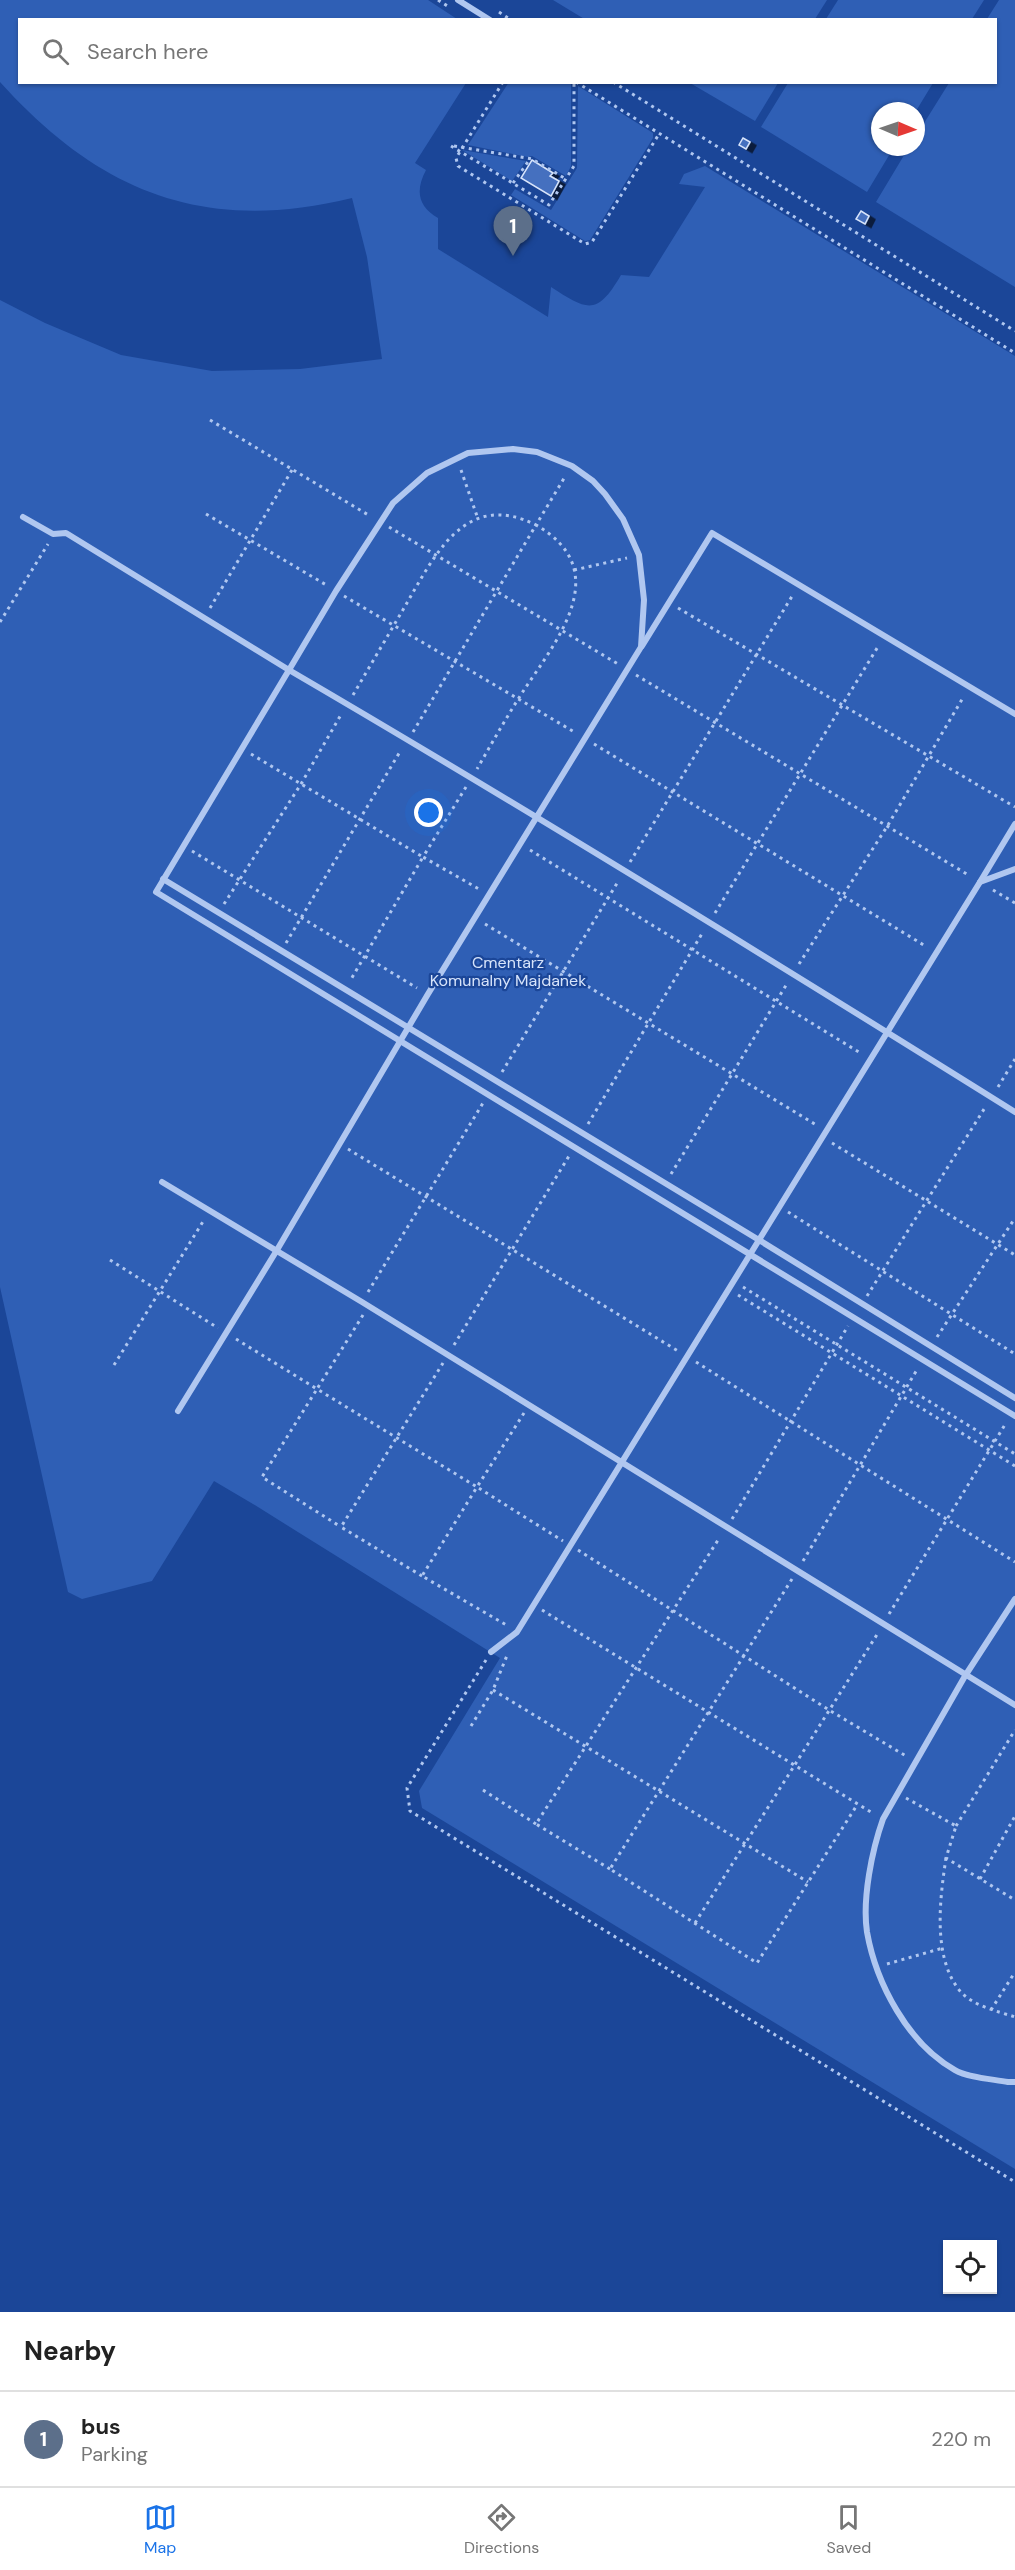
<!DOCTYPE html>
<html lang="en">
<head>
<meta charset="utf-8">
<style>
  :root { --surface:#fff; --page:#f2f2f2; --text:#222; --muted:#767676; --line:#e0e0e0; --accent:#1a73e8 }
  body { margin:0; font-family:"DM Sans",sans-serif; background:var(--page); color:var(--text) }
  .controls { position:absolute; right:18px; bottom:18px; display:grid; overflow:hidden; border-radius:0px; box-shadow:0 2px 4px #0004 }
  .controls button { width:54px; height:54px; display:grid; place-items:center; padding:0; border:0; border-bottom:2px solid var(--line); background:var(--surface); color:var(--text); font:30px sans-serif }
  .compass { position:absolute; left:871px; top:102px; width:54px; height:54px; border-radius:50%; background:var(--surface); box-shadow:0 2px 4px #0004; rotate:92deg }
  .you { position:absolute; left:429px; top:813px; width:21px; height:21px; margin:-15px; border:4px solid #fff; border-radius:50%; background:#1a73e8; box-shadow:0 0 0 9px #1a73e833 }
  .badge { display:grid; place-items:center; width:39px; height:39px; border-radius:50%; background:var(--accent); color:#fff; font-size:20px; font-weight:700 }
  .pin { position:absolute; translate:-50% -50px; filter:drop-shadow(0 2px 3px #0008) }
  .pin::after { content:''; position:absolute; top:32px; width:21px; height:18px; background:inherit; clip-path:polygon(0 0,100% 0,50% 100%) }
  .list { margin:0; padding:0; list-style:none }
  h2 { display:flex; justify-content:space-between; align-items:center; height:78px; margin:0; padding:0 24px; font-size:26px }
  h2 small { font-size:20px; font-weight:400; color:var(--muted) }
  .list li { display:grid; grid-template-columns:39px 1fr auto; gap:18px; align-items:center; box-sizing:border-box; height:96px; padding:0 24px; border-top:2px solid var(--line) }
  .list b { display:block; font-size:22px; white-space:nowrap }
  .list p { margin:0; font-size:20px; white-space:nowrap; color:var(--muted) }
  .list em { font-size:20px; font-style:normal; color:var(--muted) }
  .icon { flex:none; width:33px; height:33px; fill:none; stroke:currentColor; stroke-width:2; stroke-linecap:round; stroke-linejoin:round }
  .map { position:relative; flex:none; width:1015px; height:2312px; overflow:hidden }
  .search { position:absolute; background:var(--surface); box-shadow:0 2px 4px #0004; left:18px; right:18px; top:18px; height:66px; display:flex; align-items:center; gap:15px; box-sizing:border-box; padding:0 21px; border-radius:0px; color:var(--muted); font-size:22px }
  .sheet { height:174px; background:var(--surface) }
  nav { display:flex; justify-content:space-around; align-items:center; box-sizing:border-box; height:84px; border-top:2px solid var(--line); background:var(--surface); font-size:16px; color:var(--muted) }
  nav a { display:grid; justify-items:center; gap:3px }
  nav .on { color:var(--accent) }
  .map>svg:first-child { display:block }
  .green { fill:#2f5fb5 }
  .building { fill:#446fbf; stroke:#d7e4fb; stroke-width:1.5; filter:url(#shadow) }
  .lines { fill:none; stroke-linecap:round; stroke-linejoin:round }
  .path { stroke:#b0c7f0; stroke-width:3; stroke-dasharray:3 4.5; stroke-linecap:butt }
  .street { stroke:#b0c7f0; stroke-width:6 }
  .labels { text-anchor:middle; stroke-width:4.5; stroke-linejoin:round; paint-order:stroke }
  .park-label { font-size:16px; fill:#d7e4fb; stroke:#1b4698 }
</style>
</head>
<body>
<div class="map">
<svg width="1015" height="2312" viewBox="0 0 1015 2312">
  <defs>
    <filter id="shadow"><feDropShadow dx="6" dy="3.5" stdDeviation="0" flood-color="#0009"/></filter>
  </defs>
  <rect width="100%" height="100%" fill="#1b4698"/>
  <!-- green -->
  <g class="green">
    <path d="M0,0H428L457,19L20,20V82L466,83L415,163L426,170C415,191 418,206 438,218V249L548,317L551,287C588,311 597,316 621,275L649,277L705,187L679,184L684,174L705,166L1015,356V2169L422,1808L419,1791L500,1658L253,1504L214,1481L152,1581L82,1599L68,1592L0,1287V300L45,323L121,355L212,371L300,369L382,359L367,257L352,198C205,234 100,193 0,82Z"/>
    <path d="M553,0H827L815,19L586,20Z"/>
    <path d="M838,0H984L972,19H826Z"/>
    <path d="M999,0H1015V287L876,202L909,147H916V136L949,83L996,82V20L987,19Z"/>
    <path d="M509,82L571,83V166L566,176L532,156L528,157L468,145Z"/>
    <path d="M690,83L778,82V83L755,121Z"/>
    <path d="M788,83V82L933,83L916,111H880V147H894L867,192L761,127Z"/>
    <path d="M578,86L653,133V138L590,240L585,241L511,195L515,189L551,210L577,168Z"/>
    <path d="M462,150L526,161L512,181Z"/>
  </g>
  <!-- building -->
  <g class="building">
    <path d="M743,138L750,142L746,149L739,145Z"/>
    <path d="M532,160L553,173L550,176L559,181L551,196L521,178Z"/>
    <path d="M861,211L869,216L865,224L856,219Z"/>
  </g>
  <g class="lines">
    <!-- path -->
    <g class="path">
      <path d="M438,0L449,7"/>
      <path d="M499,12L511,20"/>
      <path d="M503,82L456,158L458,166L585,244L592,242L659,134"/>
      <path d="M576,82L1015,353"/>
      <path d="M613,82L1015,331"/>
      <path d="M451,146L549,205L574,166V82"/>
      <path d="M454,146L532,159L566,179"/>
      <path d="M513,183L530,159"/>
      <path d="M210,420L370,516"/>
      <path d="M461,470L478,519"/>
      <path d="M206,514L328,586"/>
      <path d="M389,527L618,664"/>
      <path d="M574,570L627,558"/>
      <path d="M344,596L576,733"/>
      <path d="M210,608L292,470"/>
      <path d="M678,608L1015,807"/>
      <path d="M0,622L48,544"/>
      <path d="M636,675L970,876"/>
      <path d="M353,695C370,666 387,637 404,608C434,557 464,489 536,525L566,475"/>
      <path d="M413,732L536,525C616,571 556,641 522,693C506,718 492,743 477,769"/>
      <path d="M594,744L927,947"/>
      <path d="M251,754L423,857L350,981"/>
      <path d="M466,787L423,857L479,889"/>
      <path d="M530,850L862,1054"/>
      <path d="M192,851L417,988"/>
      <path d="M630,862L794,593"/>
      <path d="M993,890L1015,903"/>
      <path d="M224,904L301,784L342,713"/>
      <path d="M715,913L879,645"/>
      <path d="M485,924L818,1126"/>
      <path d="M286,943L401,750"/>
      <path d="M799,964L888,825L964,696"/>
      <path d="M502,1072L619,880"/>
      <path d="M998,1087L1015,1059"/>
      <path d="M588,1124L703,932"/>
      <path d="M832,1143L1015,1255"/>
      <path d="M348,1149L678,1351"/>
      <path d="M671,1174L788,982"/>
      <path d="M788,1212L1015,1354"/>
      <path d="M110,1260L218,1328"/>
      <path d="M743,1287L1015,1454"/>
      <path d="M368,1292L483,1103"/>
      <path d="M738,1295L1015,1466"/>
      <path d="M867,1296L986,1106"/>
      <path d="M363,1315L317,1389L477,1487L422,1576L508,1626"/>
      <path d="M937,1337L1015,1218"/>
      <path d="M236,1339L317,1389L262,1477L341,1527"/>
      <path d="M454,1345L569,1156"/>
      <path d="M696,1362L1015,1562"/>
      <path d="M114,1365L204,1220"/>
      <path d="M524,1413L477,1487L563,1541"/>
      <path d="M732,1519L848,1326"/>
      <path d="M578,1550L829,1710L906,1756"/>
      <path d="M803,1561L918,1368"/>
      <path d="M422,1576L341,1527L443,1363"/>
      <path d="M792,1579L610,1869L757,1963L857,1805"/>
      <path d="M542,1610L874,1814"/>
      <path d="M889,1614L1006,1423"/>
      <path d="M486,1660L407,1788L410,1811L1015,2182"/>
      <path d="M493,1690L808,1882"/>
      <path d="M471,1726L493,1690L508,1653"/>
      <path d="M483,1790L536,1824"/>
      <path d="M906,1798L956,1826L946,1858L1015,1900"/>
      <path d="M956,1826L1015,1730"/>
      <path d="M946,1858C940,1898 932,1957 960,1991C973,2006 997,2011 1015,2017"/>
      <path d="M610,1869L536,1824L720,1537"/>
      <path d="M980,1879L1015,1816"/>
      <path d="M695,1923L878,1633"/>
      <path d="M887,1964L943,1948"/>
      <path d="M991,2010L1015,1972"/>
    </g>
    <!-- street -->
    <g class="street">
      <path d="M458,0L490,20"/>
      <path d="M23,517L53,534L66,533L289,670L156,892L1015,1416"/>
      <path d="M642,646L712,533L1015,714"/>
      <path d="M163,879L759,1240L1015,1398"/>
      <path d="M980,882L1015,824"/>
      <path d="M162,1182L362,1302L1015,1705"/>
      <path d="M178,1411L277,1250L428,994L641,647L644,600L639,555L623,519L605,494L593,481L572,466L537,452L513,449L468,453L427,473L393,503L336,591L289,670C534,813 775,962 1015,1112"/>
      <path d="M1015,1599L965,1676L883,1819C872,1850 862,1899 867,1932C876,1983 908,2044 955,2070C969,2078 992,2079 1008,2082H1015"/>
      <path d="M491,1652L517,1632L980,882L1015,869"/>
    </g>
  </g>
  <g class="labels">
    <!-- park labels -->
    <g class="park-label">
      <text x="508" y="968">Cmentarz<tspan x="508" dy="18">Komunalny Majdanek</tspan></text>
    </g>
  </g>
</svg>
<div class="controls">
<button><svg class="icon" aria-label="locate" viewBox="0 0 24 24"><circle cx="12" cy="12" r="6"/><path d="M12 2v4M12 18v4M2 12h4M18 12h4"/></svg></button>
</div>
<svg class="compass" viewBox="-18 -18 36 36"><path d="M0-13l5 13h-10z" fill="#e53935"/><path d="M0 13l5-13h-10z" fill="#767676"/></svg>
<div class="you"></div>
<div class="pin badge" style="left:513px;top:256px;background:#5c6f8a">1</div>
<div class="search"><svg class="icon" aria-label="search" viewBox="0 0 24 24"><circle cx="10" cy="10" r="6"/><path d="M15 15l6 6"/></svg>Search here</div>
</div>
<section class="sheet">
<h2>Nearby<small></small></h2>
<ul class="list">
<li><span class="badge" style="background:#5c6f8a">1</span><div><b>bus</b><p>Parking</p></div><em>220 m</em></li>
</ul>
</section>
<nav>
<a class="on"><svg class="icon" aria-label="map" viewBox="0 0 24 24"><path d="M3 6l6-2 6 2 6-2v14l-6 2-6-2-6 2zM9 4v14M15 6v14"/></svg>Map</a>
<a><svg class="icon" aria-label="directions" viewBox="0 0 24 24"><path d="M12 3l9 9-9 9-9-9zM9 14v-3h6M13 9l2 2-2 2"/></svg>Directions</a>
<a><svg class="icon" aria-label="saved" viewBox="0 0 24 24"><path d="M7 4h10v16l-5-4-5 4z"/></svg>Saved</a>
</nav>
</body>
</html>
